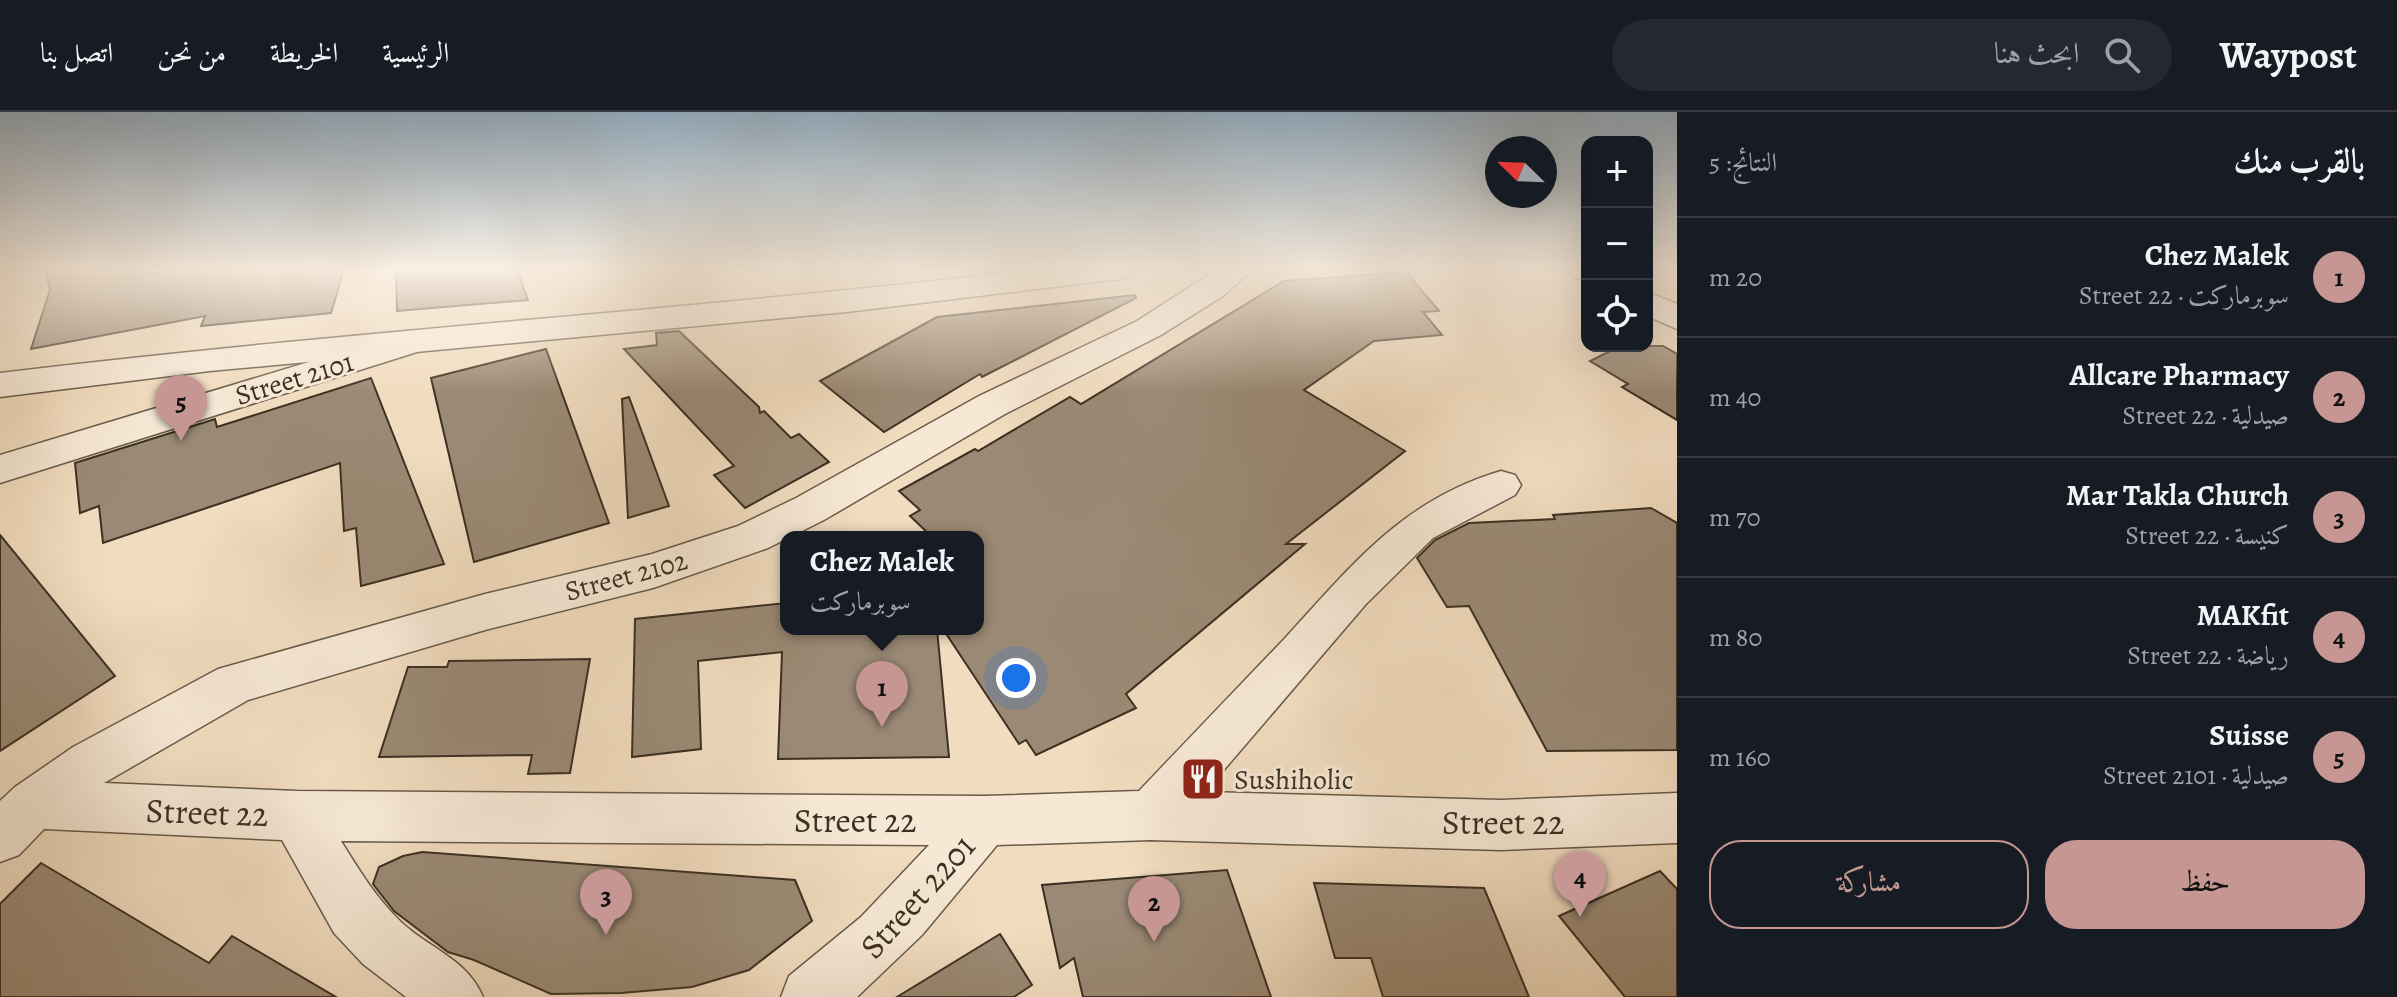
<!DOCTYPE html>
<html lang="ar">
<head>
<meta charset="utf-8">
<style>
  :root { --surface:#171b24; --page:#242831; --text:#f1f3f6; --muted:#9ea1a6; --line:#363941; --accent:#c59692 }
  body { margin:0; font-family:Alegreya,Amiri,serif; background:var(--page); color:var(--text); direction:rtl }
  .controls { position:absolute; right:24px; top:24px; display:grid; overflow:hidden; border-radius:16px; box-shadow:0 8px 32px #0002 }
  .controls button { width:72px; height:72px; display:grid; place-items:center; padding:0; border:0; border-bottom:2px solid var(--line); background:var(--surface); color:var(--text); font:40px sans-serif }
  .compass { position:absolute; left:1485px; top:24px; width:72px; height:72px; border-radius:50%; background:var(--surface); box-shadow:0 8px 32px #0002; rotate:293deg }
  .you { position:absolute; left:1016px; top:566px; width:28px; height:28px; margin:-20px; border:6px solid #fff; border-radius:50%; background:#1a73e8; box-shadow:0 0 0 12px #1a73e833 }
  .badge { display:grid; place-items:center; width:52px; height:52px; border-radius:50%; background:var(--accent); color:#111; font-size:26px; font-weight:700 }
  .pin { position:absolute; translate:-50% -66px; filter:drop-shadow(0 2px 4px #0008) }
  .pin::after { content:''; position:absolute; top:42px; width:28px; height:24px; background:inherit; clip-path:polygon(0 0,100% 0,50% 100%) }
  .popup { position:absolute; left:780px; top:419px; width:204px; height:104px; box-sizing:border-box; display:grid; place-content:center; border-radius:16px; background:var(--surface); filter:drop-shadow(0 2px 6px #0005); font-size:26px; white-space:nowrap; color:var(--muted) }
  .popup b { font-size:30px; color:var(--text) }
  .popup::after { content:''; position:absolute; left:50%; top:100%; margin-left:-16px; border:16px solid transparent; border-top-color:var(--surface) }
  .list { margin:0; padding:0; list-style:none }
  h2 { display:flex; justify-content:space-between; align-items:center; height:104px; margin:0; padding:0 32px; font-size:34px }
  h2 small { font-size:26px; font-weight:400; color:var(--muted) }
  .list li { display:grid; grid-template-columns:52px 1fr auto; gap:24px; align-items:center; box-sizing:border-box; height:120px; padding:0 32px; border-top:2px solid var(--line) }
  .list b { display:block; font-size:30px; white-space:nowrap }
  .list p { margin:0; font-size:26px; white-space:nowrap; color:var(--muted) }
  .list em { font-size:26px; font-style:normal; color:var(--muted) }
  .actions { display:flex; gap:16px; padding:24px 32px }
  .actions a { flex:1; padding:18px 0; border:2px solid var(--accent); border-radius:32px; text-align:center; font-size:28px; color:var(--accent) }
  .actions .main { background:var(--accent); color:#111 }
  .icon { flex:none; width:44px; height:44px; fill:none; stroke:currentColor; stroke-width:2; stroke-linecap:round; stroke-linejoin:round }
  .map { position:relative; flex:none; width:1677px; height:885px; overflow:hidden; direction:ltr }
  header { display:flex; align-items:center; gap:48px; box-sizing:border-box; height:112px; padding:0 40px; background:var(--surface); border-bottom:2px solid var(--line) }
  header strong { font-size:38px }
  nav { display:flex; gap:44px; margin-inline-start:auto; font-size:28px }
  .search { width:560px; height:72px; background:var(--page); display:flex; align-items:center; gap:20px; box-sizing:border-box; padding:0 28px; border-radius:44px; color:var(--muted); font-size:30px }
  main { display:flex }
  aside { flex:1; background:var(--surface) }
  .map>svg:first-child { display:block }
  .building { fill:#9a8974; stroke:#3c3022; stroke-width:2 }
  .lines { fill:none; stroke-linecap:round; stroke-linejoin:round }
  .minor-casing { stroke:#695b49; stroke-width:3 }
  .tertiary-casing { stroke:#695b49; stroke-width:3 }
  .minor { fill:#f6e8d5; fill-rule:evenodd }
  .tertiary { fill:#f6e8d5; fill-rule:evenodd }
  .labels { text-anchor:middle; stroke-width:6; stroke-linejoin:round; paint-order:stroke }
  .street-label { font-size:28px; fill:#3c3022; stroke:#f6e8d5 }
  .poi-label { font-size:28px; fill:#3c3022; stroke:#f6e8d5; text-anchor:start }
  .near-street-label { font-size:34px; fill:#3c3022; stroke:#f6e8d5 }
</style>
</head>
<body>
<header>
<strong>Waypost</strong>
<div class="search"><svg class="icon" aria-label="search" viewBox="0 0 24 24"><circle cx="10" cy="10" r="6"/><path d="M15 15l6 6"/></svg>ابحث هنا</div>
<nav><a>الرئيسية</a><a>الخريطة</a><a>من نحن</a><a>اتصل بنا</a></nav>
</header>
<main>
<aside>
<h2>بالقرب منك<small>النتائج: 5</small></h2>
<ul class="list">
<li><span class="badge">1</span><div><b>Chez Malek</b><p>سوبرماركت · Street 22</p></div><em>20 m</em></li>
<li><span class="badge">2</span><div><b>Allcare Pharmacy</b><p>صيدلية · Street 22</p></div><em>40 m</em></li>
<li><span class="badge">3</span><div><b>Mar Takla Church</b><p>كنيسة · Street 22</p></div><em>70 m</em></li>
<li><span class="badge">4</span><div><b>MAKfit</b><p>رياضة · Street 22</p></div><em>80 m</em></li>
<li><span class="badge">5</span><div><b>Suisse</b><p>صيدلية · Street 2101</p></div><em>160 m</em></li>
</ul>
<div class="actions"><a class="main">حفظ</a><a>مشاركة</a></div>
</aside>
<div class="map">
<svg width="1677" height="885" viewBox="0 0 1677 885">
  <rect width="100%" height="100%" fill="#f1dcbf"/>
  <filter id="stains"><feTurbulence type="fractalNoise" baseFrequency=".0025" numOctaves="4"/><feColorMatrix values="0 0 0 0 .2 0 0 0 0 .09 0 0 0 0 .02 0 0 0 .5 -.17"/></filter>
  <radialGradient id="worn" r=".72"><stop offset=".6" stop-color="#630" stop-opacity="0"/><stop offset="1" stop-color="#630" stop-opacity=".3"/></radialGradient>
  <!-- building -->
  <g class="building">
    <path d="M45,157H151L150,162L183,157H344L331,201L201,214L205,204L31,237L50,178Z"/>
    <path d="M396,157H517L528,188L397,199Z"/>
    <path d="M1406,160L1439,199L1423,200L1442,223L1374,229L1304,278L1405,339L1286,432H1305L1126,582L1136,596L1036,643L1026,628L1019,632L943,517H978V425H932L910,404L920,398L899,379L975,337L978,339L1070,285L1081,292L1284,169Z"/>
    <path d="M1135,183L1136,186L982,265L980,262L884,320L820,269L937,205Z"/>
    <path d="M679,219L759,295L760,301L764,299L791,326L799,322L829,350L745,396L714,363L734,354L624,237L657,233L656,221Z"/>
    <path d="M1620,234H1663L1677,242V308L1622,275L1628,272L1590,249Z"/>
    <path d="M546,237L609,411L474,450L431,266Z"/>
    <path d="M371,266L444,452L361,474L356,416L344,419L340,351L103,431L99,394L80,401L75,351L215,307L217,315Z"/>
    <path d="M629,285L669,394L628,406L622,287Z"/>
    <path d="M1651,396L1677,411V638L1547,639L1469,494L1447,495L1417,446L1435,428L1469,411L1555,407L1553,403Z"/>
    <path d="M0,423L115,564L0,639Z"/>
    <path d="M786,491V517H937L949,645L778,647L782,540L698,549L701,637L632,645L635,507Z"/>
    <path d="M590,547L570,661L528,662L532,643L379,645L408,555H447L449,549Z"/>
    <path d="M422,740L795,768L812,809L749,858L692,875L621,881L551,882L474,848L448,840L394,799L373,772L379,755L403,744Z"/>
    <path d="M41,751L209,851L232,824L336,885H0V792Z"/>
    <path d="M1227,758L1271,885H1083L1074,846L1060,856L1042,773Z"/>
    <path d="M1660,759L1677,777V885H1625L1559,804Z"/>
    <path d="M1314,771L1484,776L1529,885H1383L1371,846H1335Z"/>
    <path d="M1000,822L1032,873L1014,885H897Z"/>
  </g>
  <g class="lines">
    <!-- minor casing -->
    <g class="minor-casing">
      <g id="minor">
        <path d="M1218,157H1253L1223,184L1161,223L1005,302L824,408L768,436L653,476L485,518L248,588L104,671L297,679L984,684L1139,679C1188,627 1238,576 1287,524C1353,452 1403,388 1501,359L1515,363L1521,373L1515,383L1433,426L1366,492L1205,680L1501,688L1677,681V731L1501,738L1151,728L997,733L922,823L857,885H781L789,864L861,805L929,733L341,729C359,758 376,786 401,810C430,837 467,847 483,885H406L363,852L334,821L282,728L44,717L19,743L0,750V689L15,675L73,635L218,557L485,482L652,442L738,414L796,386L979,284L1137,209Z"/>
        <path d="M405,221L417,224L422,232L417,240L0,371V343Z"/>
      </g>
    </g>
    <!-- tertiary casing -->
    <g class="tertiary-casing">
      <g id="tertiary">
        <path d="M1039,157H1135L1131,164L1119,167L847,200L210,259L0,285V261C346,219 694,198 1039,157Z"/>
        <path d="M1567,157H1587V169L1571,164Z"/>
        <path d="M1647,180L1677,192V217L1647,204Z"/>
      </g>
    </g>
    <!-- minor -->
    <use href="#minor" class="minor"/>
    <!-- tertiary -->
    <use href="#tertiary" class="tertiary"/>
  </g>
  <!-- sky -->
  <linearGradient id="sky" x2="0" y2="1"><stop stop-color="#93adc2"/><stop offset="0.56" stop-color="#f9efe2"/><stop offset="1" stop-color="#f9efe2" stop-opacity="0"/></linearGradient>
  <rect width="1677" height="281" fill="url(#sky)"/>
  <!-- icons -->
  <defs>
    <g id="restaurant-square" transform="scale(2.3)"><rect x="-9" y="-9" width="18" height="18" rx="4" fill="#8f2418" stroke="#f6e8d5"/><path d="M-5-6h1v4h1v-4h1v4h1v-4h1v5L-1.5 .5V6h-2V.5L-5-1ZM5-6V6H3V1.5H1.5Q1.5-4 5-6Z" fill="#fff"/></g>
  </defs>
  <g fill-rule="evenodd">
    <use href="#restaurant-square" x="1203" y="667"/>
  </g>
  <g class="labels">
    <!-- street labels -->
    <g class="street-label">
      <text transform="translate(294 266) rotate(-17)" y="10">Street 2101</text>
      <text transform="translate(626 463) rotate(-15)" y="10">Street 2102</text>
    </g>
    <!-- poi labels -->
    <g class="poi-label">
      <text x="1234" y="677">Sushiholic</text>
    </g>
    <!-- near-street labels -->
    <g class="near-street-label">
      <text transform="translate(207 700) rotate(2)" y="12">Street 22</text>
      <text x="855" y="720">Street 22</text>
      <text x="1503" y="722">Street 22</text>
      <text transform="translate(917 784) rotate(-48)" y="12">Street 2201</text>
    </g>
  </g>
  <rect width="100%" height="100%" filter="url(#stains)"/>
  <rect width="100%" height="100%" fill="url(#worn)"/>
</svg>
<div class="controls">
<button>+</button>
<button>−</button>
<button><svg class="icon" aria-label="locate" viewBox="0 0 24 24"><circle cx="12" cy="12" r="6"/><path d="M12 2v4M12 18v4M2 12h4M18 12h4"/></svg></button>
</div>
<svg class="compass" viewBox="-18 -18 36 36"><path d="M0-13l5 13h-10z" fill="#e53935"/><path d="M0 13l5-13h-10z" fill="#9ea1a6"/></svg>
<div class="you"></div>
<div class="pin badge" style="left:882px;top:615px">1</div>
<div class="popup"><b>Chez Malek</b>سوبرماركت</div>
<div class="pin badge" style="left:1154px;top:830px">2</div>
<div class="pin badge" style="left:606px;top:823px">3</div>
<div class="pin badge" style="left:1580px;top:805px">4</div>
<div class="pin badge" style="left:181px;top:329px">5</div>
</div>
</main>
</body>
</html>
